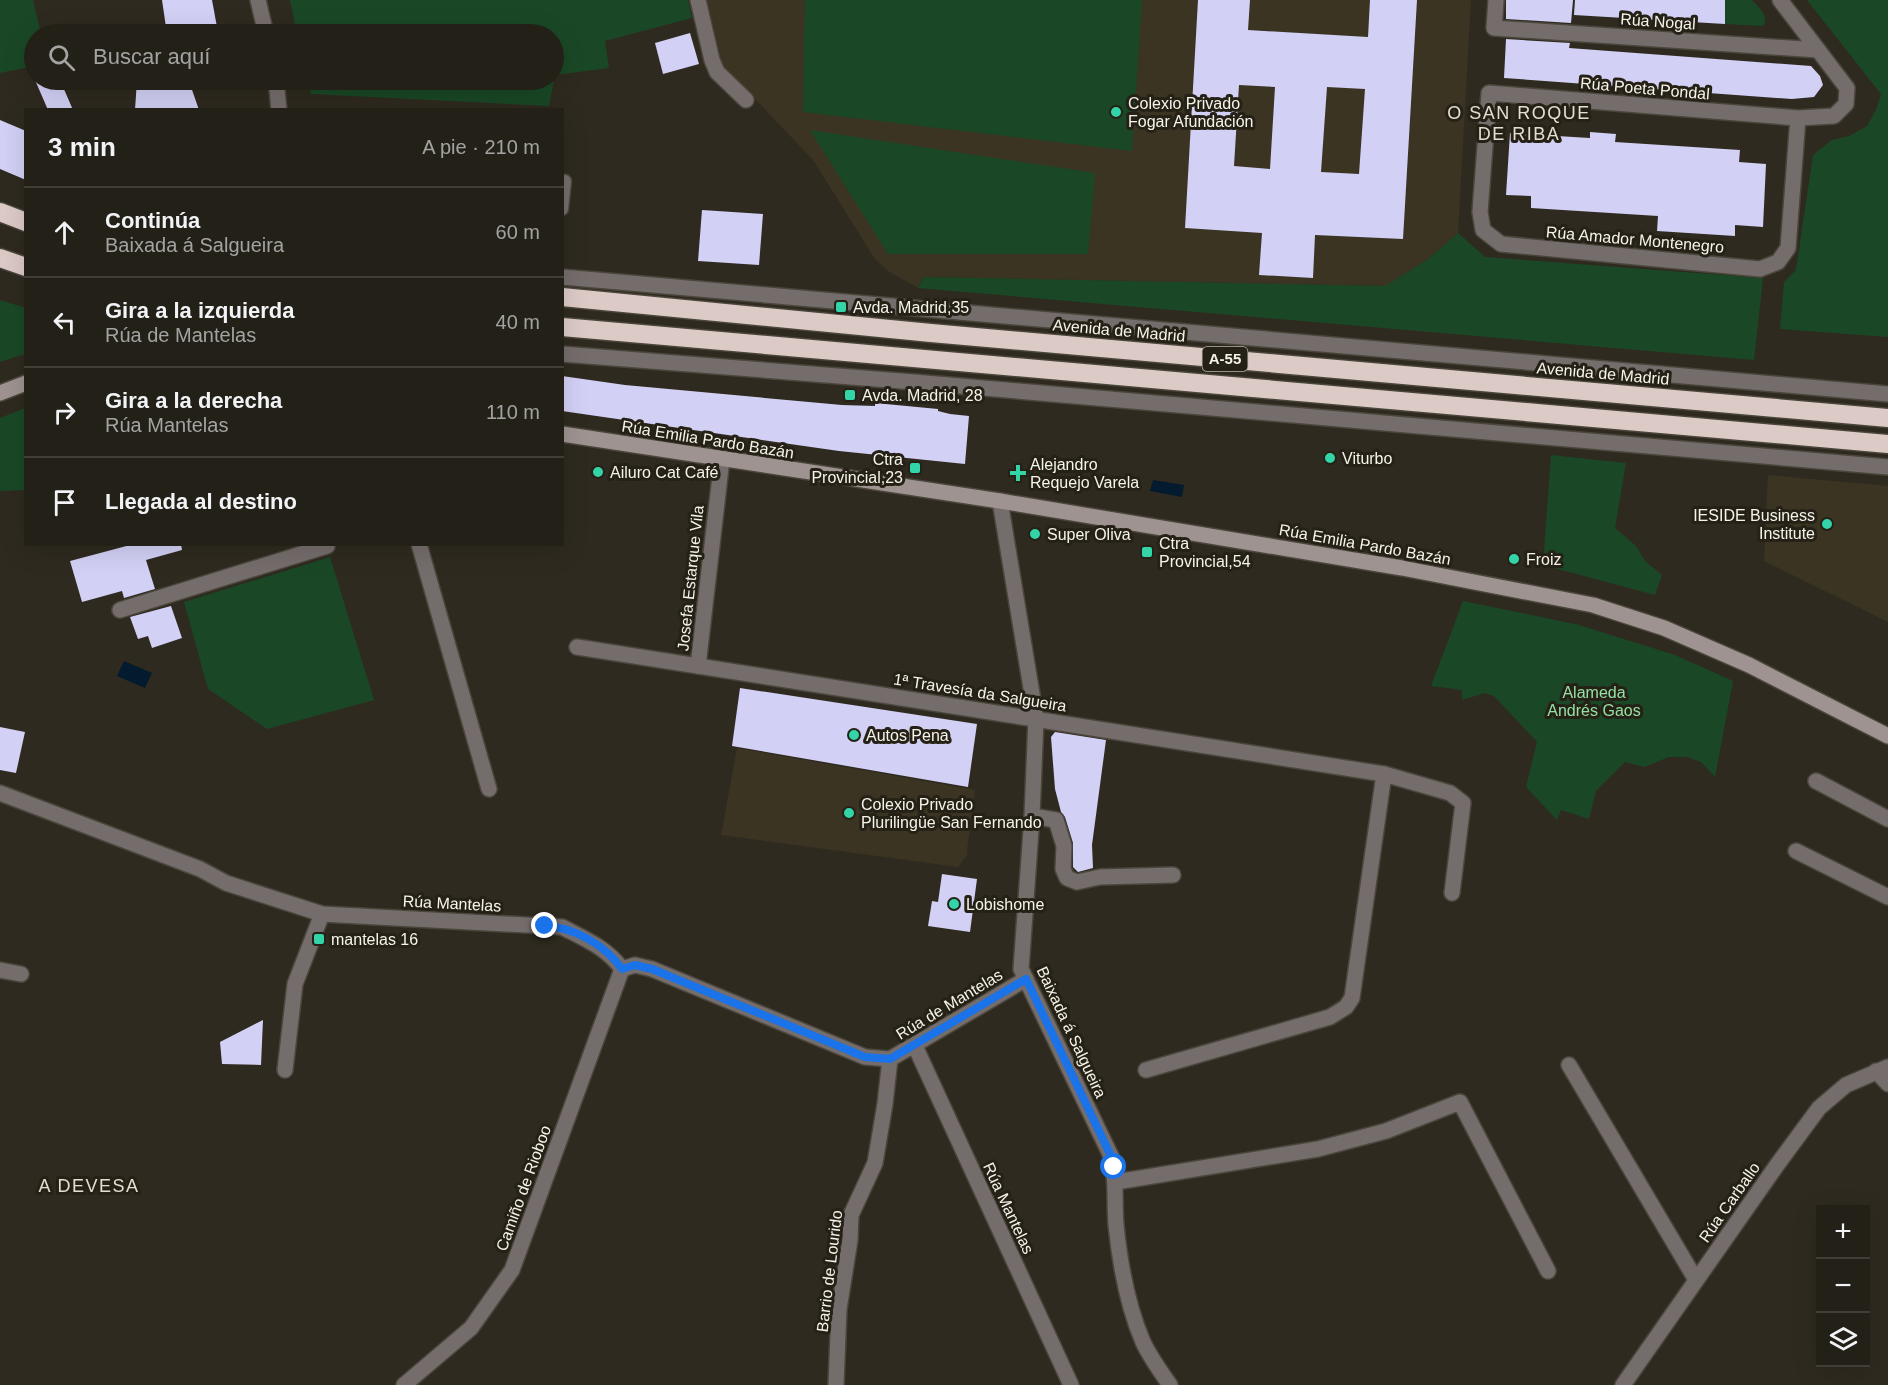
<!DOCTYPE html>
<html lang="es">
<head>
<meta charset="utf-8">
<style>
  :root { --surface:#232017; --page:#2b2820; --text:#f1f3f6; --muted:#a3a3a1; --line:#403e36 }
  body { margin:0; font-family:Arial,sans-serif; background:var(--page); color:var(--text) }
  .controls { position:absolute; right:18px; bottom:18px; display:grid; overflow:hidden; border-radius:0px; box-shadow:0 6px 24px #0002 }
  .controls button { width:54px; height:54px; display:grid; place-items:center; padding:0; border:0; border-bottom:2px solid var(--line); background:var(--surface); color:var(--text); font:30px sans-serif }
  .stop { position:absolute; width:18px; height:18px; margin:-14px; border:4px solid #1a73e8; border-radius:50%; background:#fff }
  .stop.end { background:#1a73e8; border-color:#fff; box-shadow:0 2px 6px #0008 }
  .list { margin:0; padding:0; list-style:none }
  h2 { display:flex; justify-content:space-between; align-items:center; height:78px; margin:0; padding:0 24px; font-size:26px }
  h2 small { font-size:20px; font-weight:400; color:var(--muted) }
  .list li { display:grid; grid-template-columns:39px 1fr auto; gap:18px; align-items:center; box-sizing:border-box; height:90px; padding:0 24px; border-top:2px solid var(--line) }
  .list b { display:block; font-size:22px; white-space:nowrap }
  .list p { margin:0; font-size:20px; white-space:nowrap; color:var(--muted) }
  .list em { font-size:20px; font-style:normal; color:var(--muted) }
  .icon { flex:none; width:33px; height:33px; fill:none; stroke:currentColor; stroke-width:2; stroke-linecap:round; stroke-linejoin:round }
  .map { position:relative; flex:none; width:1888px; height:1385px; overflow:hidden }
  .search { position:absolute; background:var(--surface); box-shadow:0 6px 24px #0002; left:24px; top:24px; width:540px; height:66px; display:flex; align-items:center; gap:15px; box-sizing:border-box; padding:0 21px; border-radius:33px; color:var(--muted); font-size:22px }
  .panel { position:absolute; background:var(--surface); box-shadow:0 6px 24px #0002; left:24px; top:108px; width:540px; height:438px; border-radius:0px }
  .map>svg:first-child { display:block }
  .built { fill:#3b3422 }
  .green { fill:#1a4826 }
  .water { fill:#031a2f }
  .building { fill:#d2d0f5; fill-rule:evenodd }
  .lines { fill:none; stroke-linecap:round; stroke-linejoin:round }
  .lane-casing { stroke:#4b463c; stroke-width:15 }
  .street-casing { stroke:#4b463c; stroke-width:18 }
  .secondary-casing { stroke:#4b463c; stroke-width:18 }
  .highway-casing { stroke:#4b463c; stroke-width:21 }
  .lane { stroke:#756d6c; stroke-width:12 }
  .street { stroke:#756d6c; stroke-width:15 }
  .secondary { stroke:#9e9391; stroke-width:15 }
  .highway { stroke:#dccac7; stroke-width:18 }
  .route { stroke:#1a73e8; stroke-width:8 }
  .poi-dot { fill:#32d4a8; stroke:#252116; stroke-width:2 }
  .labels { text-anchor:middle; stroke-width:6; stroke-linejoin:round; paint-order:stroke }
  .shield { fill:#252116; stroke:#b7b4ab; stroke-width:1.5 }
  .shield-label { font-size:15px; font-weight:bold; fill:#f6f3eb }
  .street-label { font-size:16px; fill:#f6f3eb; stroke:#252116 }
  .poi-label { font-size:16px; fill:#f6f3eb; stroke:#252116; text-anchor:start }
  .park-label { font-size:16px; fill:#93e0a2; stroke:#252116 }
  .neighbourhood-label { font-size:18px; letter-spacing:1.5px; fill:#e3decf; stroke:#252116 }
</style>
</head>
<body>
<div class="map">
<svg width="1888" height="1385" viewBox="0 0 1888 1385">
  <rect width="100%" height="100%" fill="#2f2a1f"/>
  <!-- built -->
  <g class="built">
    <path d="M707,0H1471L1458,233L1427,260L1385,286L924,277L918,288L888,271L875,259L813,160L723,65Z"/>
    <path d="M1768,475L1888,486V622L1764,561Z"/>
    <path d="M737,748L975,790L967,850L968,854L958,867L721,835Z"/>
  </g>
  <!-- green -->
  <g class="green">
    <path d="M0,0H33L41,34H34V66L0,73Z"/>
    <path d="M290,0H688L692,18L605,41L609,68L555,75L549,106L311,94L307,80H554V34H297Z"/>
    <path d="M805,0H1142L1132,151L803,112Z"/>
    <path d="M1725,0H1752C1759,8 1770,16 1763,26L1725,24Z"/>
    <path d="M1807,0H1888V337L1780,329L1784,282L1796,270L1813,155L1832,140L1849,136L1867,126L1876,110L1881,94Z"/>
    <path d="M810,130L1095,173L1088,254H888Z"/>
    <path d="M1458,233L1485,257L1763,278L1754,360L918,288L924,277L1385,286L1427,260Z"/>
    <path d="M0,300L26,308L25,354L0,362Z"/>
    <path d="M25,408V490L0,491V418Z"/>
    <path d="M1551,455L1626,463L1615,528L1636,546L1645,561L1662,575L1655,595L1543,565Z"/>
    <path d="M330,557L374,700L267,729L208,689L184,602Z"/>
    <path d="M1463,601L1579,625L1675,655L1733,681L1715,777L1701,762L1687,757H1669L1644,767L1625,762L1596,791L1589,819L1561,810L1557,820L1526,787L1537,742L1494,696L1485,693L1462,700V690L1431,686Z"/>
  </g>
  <!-- water -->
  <g class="water">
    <path d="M1153,480L1184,485L1182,497L1150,491Z"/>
    <path d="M124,661L152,673L145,688L117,676Z"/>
  </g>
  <!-- building -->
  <g class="building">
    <path d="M162,0H212L217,27L167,34Z"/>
    <path d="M1198,0H1250L1248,30L1368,37L1370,0H1417L1403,239L1315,235L1313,278L1259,275L1262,233L1185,228ZM1239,85L1275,87L1270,169L1234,166ZM1327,87L1365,89L1359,174L1321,172Z"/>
    <path d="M1506,0H1573L1571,23L1506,19Z"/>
    <path d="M1575,0H1725V24L1574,15Z"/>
    <path d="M690,33L699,64L663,74L655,43Z"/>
    <path d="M1506,39L1570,43L1569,48L1811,66L1820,76L1823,85L1814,97L1792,99L1504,78Z"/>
    <path d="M35,80H60L73,110H48Z"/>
    <path d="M137,80H186L190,84L199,110H135Z"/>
    <path d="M0,120L26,131V180L0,169Z"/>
    <path d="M1590,132L1616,134L1615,142L1740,150L1739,162L1766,164L1763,227L1735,225V236L1657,231L1658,216L1531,208V196L1506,195L1510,133L1590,138Z"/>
    <path d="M702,210L763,214L759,265L698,261Z"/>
    <path d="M562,376L625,385L842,405L875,406V403L938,409V411L950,414L969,416L965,464L839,451L562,411Z"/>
    <path d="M134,544H181L182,550L146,560L155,589L124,598L122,591L82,602L70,561Z"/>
    <path d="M171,606L182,638L152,648L148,636L138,639L130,617Z"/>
    <path d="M740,688L977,724L968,787L732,746Z"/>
    <path d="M0,727L25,732L16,773L0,770Z"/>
    <path d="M1055,732L1106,740L1092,845L1093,868L1078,872L1073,867V843L1065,817L1061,812L1055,789L1051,737Z"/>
    <path d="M942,874L977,879L970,932L928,926L932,901L938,902Z"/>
    <path d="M263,1020L261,1065L222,1064L220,1042Z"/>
  </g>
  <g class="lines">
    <!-- lane casing -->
    <g class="lane-casing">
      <path id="lane" d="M562,209L565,181"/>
    </g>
    <!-- street casing -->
    <g class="street-casing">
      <g id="street">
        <path d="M258,0L266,34"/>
        <path d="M698,0L712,60L717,72L746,100"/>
        <path d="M1496,0L1494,28L1818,50"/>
        <path d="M1780,0L1847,88L1846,104L1834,116L1798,118L1489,93L1480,212L1483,230L1501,244L1760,269L1778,262L1788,248L1798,118"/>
        <path d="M276,80L279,110"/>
        <path d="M562,277L1888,394"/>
        <path d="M562,354L914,382L1888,467"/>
        <path d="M1000,501L1036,718L1032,816L1021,969L1111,1156C1117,1178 1114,1201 1116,1225C1120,1264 1127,1305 1143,1342C1150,1357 1160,1371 1170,1385"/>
        <path d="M419,544L489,789"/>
        <path d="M120,610L327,546V544"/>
        <path d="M577,647L1384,774L1450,793L1463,803L1452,893"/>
        <path d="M698,666L722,459"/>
        <path d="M1816,781L1888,819"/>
        <path d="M0,793L200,869L226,883L322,914L562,927C585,939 607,948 622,969"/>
        <path d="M1032,816L1056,820L1064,846L1063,869L1067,878L1077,882L1100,877L1173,875"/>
        <path d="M1796,851L1888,897"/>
        <path d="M622,969L635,965L652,969L865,1057L890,1059"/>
        <path d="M0,970L21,974"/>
        <path d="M915,1046L1071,1385"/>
        <path d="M890,1059L1026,979"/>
        <path d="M1569,1065L1696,1280"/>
        <path d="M285,1070L295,984L322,914"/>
        <path d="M1146,1070L1330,1017L1346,1007L1352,998L1384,774"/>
        <path d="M1876,1071L1888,1084"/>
        <path d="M1116,1182L1318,1149L1386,1131L1460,1102L1548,1271"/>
        <path d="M404,1385L471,1328L512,1270L622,969"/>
        <path d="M836,1385L839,1309L850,1240L851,1215L875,1163L885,1104L890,1059"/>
        <path d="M1623,1385L1777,1165L1819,1108L1846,1085L1888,1067"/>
      </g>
    </g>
    <!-- secondary casing -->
    <g class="secondary-casing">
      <g id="secondary">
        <path d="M0,393L26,383"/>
        <path d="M562,434L1000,501L1402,568L1593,605L1664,628L1749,665L1888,736"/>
      </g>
    </g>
    <!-- highway casing -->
    <g class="highway-casing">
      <g id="highway">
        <path d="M0,212L26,222"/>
        <path d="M0,258L26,267"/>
        <path d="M562,297L931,333L1888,418"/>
        <path d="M562,327L1888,444"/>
      </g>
    </g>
    <!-- lane -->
    <use href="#lane" class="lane"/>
    <!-- street -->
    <use href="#street" class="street"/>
    <!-- secondary -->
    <use href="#secondary" class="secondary"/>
    <!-- highway -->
    <use href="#highway" class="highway"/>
  </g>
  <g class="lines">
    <!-- route -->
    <path class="route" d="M545,926C574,927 605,945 622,969L635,965L652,969L865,1057L890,1059L1026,979L1111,1156L1114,1167"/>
  </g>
  <!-- markers -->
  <g class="poi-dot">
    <circle cx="1116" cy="112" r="6"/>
    <rect x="835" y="301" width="12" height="12" rx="3"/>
    <rect x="844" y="389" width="12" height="12" rx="3"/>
    <circle cx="1330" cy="458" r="6"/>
    <rect x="909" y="462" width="12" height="12" rx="3"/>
    <circle cx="598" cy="472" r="6"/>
    <path d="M1015 464h6v6h6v6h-6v6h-6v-6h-6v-6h6z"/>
    <circle cx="1827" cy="524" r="6"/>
    <circle cx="1035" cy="534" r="6"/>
    <rect x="1141" y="546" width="12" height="12" rx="3"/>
    <circle cx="1514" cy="559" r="6"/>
    <circle cx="854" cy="735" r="6"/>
    <circle cx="849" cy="813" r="6"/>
    <circle cx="954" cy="904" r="6"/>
    <rect x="313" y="933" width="12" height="12" rx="3"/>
  </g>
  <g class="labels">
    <!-- shield labels -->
    <rect class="shield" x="1202.5" y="347" width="45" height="24" rx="4.5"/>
    <g class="shield-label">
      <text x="1225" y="364">A-55</text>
    </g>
    <!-- street labels -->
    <g class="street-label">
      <text transform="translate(1658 21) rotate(4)" y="6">Rúa Nogal</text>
      <text transform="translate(1645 88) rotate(5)" y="6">Rúa Poeta Pondal</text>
      <text transform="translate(1635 239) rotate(5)" y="6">Rúa Amador Montenegro</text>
      <text transform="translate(1119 330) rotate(5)" y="6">Avenida de Madrid</text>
      <text transform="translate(1603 373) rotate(5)" y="6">Avenida de Madrid</text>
      <text transform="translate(708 439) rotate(9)" y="6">Rúa Emilia Pardo Bazán</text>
      <text transform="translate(1365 544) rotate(10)" y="6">Rúa Emilia Pardo Bazán</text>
      <text transform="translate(690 578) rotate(-84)" y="6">Josefa Estarque Vila</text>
      <text transform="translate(980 692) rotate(9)" y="6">1ª Travesía da Salgueira</text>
      <text transform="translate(452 903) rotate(3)" y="6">Rúa Mantelas</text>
      <text transform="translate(949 1004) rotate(-31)" y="6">Rúa de Mantelas</text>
      <text transform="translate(1072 1032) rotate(65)" y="6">Baixada á Salgueira</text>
      <text transform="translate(523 1188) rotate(-70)" y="6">Camiño de Rioboo</text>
      <text transform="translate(1729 1202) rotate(-55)" y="6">Rúa Carballo</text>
      <text transform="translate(1009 1208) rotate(65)" y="6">Rúa Mantelas</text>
      <text transform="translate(829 1271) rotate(-83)" y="6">Barrio de Lourido</text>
    </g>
    <!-- poi labels -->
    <g class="poi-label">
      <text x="1128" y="109">Colexio Privado<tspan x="1128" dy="18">Fogar Afundación</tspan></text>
      <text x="853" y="313">Avda. Madrid,35</text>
      <text x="862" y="401">Avda. Madrid, 28</text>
      <text x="1342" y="464">Viturbo</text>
      <text x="903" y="465" text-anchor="end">Ctra<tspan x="903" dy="18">Provincial,23</tspan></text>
      <text x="1030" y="470">Alejandro<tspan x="1030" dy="18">Requejo Varela</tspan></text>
      <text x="610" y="478">Ailuro Cat Café</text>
      <text x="1815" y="521" text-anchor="end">IESIDE Business<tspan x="1815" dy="18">Institute</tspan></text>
      <text x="1047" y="540">Super Oliva</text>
      <text x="1159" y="549">Ctra<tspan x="1159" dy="18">Provincial,54</tspan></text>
      <text x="1526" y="565">Froiz</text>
      <text x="866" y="741">Autos Pena</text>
      <text x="861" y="810">Colexio Privado<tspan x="861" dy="18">Plurilingüe San Fernando</tspan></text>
      <text x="966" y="910">Lobishome</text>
      <text x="331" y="945">mantelas 16</text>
    </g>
    <!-- park labels -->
    <g class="park-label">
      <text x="1594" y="698">Alameda<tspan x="1594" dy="18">Andrés Gaos</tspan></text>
    </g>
    <!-- neighbourhood labels -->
    <g class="neighbourhood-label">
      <text x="1519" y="119">O SAN ROQUE<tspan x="1519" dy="21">DE RIBA</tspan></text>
      <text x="89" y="1192">A DEVESA</text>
    </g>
  </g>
</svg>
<div class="controls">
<button>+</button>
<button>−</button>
<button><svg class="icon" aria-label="layers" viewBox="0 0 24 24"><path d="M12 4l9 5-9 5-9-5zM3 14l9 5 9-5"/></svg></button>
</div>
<div class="stop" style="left:1114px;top:1167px"></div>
<div class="stop end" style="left:545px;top:926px"></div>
<div class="search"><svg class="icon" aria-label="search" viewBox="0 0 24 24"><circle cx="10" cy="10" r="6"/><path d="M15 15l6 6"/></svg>Buscar aquí</div>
<section class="panel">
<h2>3 min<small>A pie · 210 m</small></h2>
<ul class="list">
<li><svg class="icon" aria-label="ahead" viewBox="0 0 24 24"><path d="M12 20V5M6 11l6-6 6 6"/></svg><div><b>Continúa</b><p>Baixada á Salgueira</p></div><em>60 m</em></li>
<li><svg class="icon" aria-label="left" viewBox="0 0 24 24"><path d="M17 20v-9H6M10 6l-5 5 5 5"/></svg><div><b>Gira a la izquierda</b><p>Rúa de Mantelas</p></div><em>40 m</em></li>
<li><svg class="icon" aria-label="right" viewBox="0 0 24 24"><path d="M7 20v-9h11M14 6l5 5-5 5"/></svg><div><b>Gira a la derecha</b><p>Rúa Mantelas</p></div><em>110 m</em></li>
<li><svg class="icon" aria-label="arrive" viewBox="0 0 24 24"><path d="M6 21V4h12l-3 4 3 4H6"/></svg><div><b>Llegada al destino</b></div></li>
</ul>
</section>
</div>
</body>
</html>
